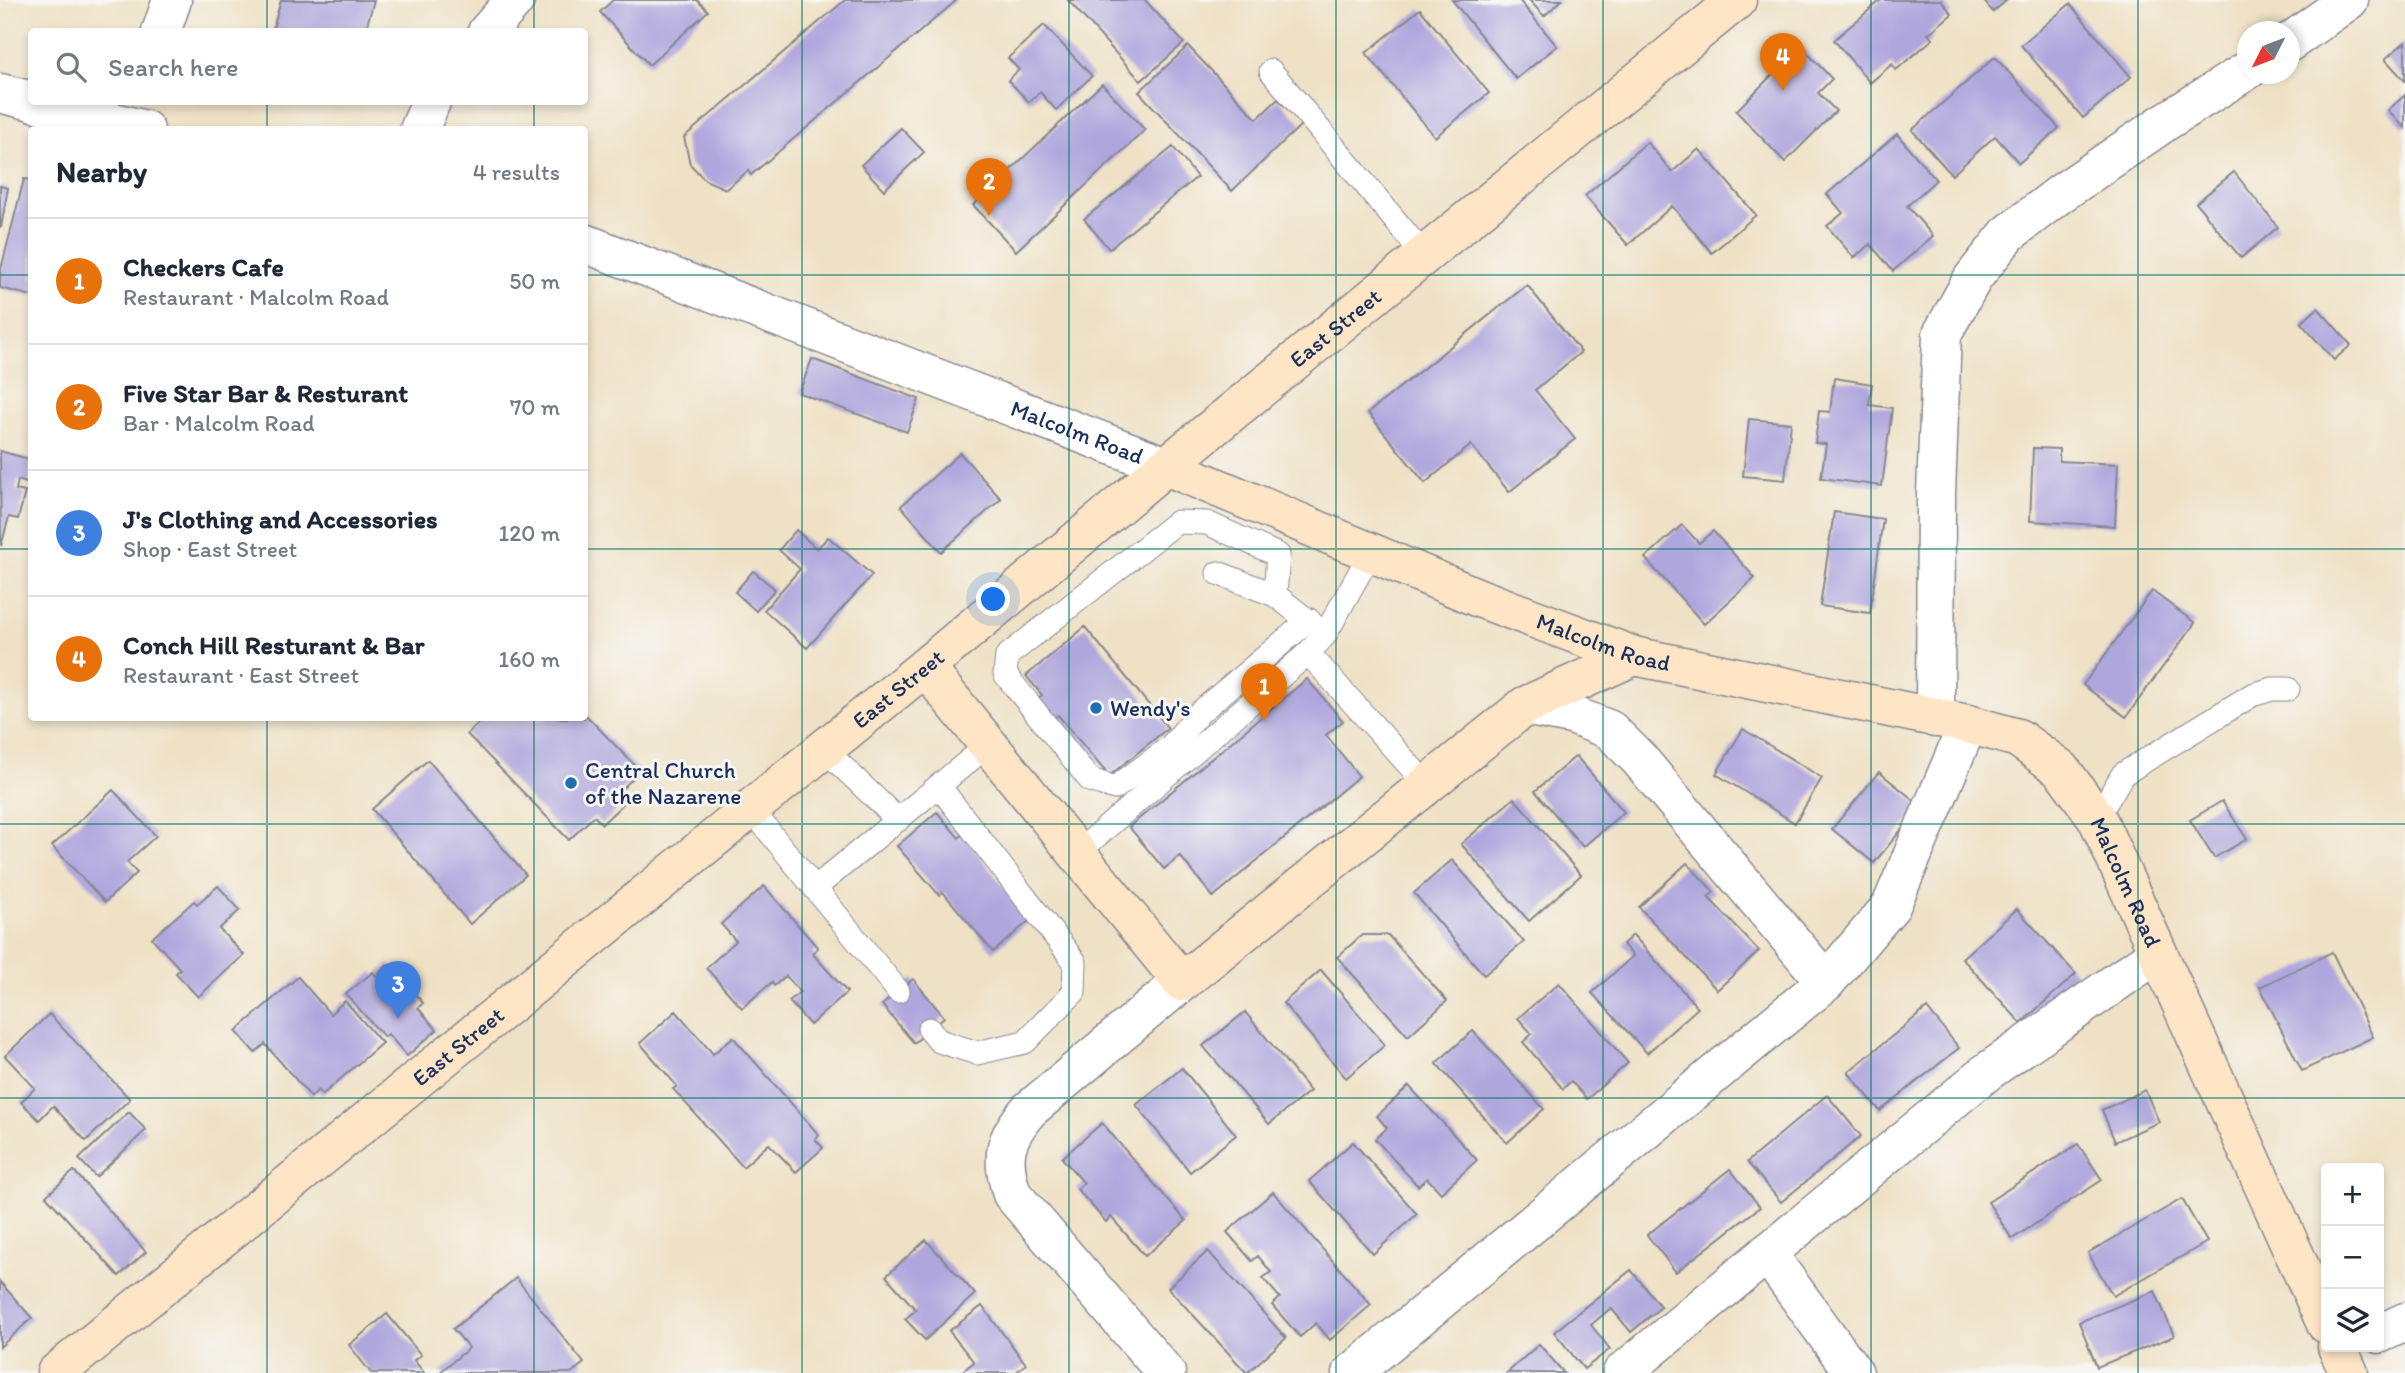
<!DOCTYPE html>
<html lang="en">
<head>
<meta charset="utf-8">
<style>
  :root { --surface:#fff; --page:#f6f6f7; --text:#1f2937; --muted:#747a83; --line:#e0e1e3; --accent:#1f6fb2 }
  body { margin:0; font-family:Itim,sans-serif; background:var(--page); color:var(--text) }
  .controls { position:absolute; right:21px; bottom:21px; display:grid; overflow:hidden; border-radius:7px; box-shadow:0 4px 10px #0003 }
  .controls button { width:63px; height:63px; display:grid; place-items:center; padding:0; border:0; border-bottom:2px solid var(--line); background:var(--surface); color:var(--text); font:35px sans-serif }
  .compass { position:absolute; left:2237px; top:21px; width:63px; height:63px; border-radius:50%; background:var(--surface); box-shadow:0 4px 10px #0003; rotate:228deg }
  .you { position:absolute; left:994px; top:600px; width:24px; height:24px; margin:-18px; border:5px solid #fff; border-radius:50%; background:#1a73e8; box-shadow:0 0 0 10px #1a73e833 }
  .badge { display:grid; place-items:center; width:46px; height:46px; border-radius:50%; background:var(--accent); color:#fff; font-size:23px; font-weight:700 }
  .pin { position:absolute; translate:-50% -58px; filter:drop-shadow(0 2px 4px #0008) }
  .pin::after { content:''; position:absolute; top:37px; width:24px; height:21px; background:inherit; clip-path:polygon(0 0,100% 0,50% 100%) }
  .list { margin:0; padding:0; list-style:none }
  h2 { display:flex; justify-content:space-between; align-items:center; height:91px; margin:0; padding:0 28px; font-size:30px }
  h2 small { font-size:23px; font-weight:400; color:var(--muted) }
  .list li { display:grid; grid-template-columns:46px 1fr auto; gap:21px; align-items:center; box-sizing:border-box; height:126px; padding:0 28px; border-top:2px solid var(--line) }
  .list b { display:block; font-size:26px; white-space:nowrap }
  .list p { margin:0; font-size:23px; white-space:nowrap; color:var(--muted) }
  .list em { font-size:23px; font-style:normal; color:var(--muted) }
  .icon { flex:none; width:38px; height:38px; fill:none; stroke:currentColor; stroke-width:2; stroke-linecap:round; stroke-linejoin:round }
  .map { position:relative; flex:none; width:2405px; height:1373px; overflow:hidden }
  .search { position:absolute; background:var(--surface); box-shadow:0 4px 10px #0003; left:28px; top:28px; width:560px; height:77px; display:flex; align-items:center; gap:18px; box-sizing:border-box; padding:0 24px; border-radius:7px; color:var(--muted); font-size:26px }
  .panel { position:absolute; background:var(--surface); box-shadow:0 4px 10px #0003; left:28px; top:126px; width:560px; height:595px; border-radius:7px }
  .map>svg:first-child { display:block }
  .building { fill:#afa6dd }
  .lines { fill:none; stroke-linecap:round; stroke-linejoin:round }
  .lane-casing { stroke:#858892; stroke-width:25 }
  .street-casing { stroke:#858892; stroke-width:41 }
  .secondary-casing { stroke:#858892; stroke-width:41 }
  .lane { stroke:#fff; stroke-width:23 }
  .street { stroke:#fff; stroke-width:38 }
  .secondary { stroke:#fee5c5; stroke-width:38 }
  .grid { fill:none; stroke:#0f766e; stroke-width:2; stroke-opacity:0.55 }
  .poi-dot { fill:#1f6fb2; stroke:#f6f6f2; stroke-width:2.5 }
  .labels { text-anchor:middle; stroke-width:6; stroke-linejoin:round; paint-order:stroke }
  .street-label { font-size:23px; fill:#1b2f5e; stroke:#f6f6f2 }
  .poi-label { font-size:23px; fill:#1b2f5e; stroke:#f6f6f2; text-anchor:start }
</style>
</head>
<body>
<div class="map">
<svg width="2405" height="1373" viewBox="0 0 2405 1373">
  <rect width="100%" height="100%" fill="#f6f6f2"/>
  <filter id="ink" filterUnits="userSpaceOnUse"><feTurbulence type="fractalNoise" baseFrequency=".0143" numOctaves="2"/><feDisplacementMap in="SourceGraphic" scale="14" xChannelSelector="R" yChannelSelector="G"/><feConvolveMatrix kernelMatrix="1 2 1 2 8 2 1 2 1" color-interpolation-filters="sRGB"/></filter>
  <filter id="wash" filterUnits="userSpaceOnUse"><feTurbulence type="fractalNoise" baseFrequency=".00686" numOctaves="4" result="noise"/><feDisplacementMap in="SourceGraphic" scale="28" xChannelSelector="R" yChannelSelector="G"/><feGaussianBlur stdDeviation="1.57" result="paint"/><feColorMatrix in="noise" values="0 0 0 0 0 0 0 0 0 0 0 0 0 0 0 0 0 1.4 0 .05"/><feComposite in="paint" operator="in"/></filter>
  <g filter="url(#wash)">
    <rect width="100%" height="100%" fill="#efe1c5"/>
    <g id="blocks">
      <!-- building -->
      <g class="building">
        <path d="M281,0H374L365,32H272Z"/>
        <path d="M613,0H697L708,11L649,65L600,12Z"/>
        <path d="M845,0H957L751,175L748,171L726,189L705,180L690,164L684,137Z"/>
        <path d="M1068,0H1145L1184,43L1141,81Z"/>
        <path d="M1452,0H1519L1557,46L1516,79Z"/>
        <path d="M1529,0H1562L1544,16Z"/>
        <path d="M1881,0H1941L1952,14L1928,34L1933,39L1896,70L1892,64L1870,83L1834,40Z"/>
        <path d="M1983,0H2007L1993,12Z"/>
        <path d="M2070,4L2131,77L2083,118L2021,45Z"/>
        <path d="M1420,9L1489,93L1435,137L1366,53Z"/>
        <path d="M1044,25L1092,76L1056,110L1040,92L1029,102L1008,80L1019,70L1008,58Z"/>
        <path d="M2405,42V81L2385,59Z"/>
        <path d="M1188,46L1257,119L1278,99L1302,124L1232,191L1139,92Z"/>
        <path d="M1801,46L1832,79L1818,93L1836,111L1785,162L1736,111Z"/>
        <path d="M1995,57L2059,128L2019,163L1995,136L1952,175L1912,130Z"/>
        <path d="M1102,84L1145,130L1016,251L973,205Z"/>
        <path d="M2405,95V128L2388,110Z"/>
        <path d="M901,128L924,152L884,190L861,165Z"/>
        <path d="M1897,134L1936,180L1907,206L1933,236L1893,271L1870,244L1854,258L1827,226L1843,213L1827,194Z"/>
        <path d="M1647,142L1672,172L1699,149L1756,215L1712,253L1672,206L1628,245L1585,196Z"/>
        <path d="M1173,147L1197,177L1109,249L1084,219Z"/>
        <path d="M2234,172L2278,227L2241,258L2196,203Z"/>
        <path d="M24,179L32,180V296L0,288V273Z"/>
        <path d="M0,186L8,188L1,227H0Z"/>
        <path d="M1527,285L1581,352L1535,390L1575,439L1509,492L1471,445L1425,483L1368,413Z"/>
        <path d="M2318,308L2351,345L2334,360L2301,323Z"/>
        <path d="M812,359L919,399L907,432L799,393Z"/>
        <path d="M1834,378L1872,384L1869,405L1892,408L1882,486L1821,478L1826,444L1815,443L1819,411L1830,412Z"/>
        <path d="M1749,419L1791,423L1785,480L1743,476Z"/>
        <path d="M2033,448L2059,449V461L2118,464L2115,526L2030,521Z"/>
        <path d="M0,451L32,460L29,484L18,480L16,490L25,492L18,519L9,517L1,546Z"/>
        <path d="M960,453L1001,499L941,552L901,506Z"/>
        <path d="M1834,512L1883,519L1870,613L1820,606Z"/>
        <path d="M1682,525L1699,543L1713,531L1755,578L1704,624L1645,558Z"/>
        <path d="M796,530L817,549L828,537L872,575L807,648L764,610L800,569L779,550Z"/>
        <path d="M753,571L775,589L756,611L735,592Z"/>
        <path d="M2152,591L2195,623L2126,717L2083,685Z"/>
        <path d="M1085,627L1168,728L1109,776L1058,715L1051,720L1035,701L1042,695L1026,676Z"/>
        <path d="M1307,679L1343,721L1326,735L1359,776L1213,897L1180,856L1164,869L1129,827Z"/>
        <path d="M584,713L640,771L616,795L624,803L602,824L594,816L569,840L467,734L484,718H584Z"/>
        <path d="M1743,729L1822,778L1795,823L1716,774Z"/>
        <path d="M1576,756L1624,812L1583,847L1535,791Z"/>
        <path d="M428,760L526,875L470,924L372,809Z"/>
        <path d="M1879,772L1921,806L1874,863L1832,829Z"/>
        <path d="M113,790L156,836L127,862L137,873L105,902L52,846Z"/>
        <path d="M1514,798L1581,875L1529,921L1461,844Z"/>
        <path d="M2222,801L2247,839L2214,858L2190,820Z"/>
        <path d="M937,812L959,838L962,835L967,840L1030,920L993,952L943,892L939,895L897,846Z"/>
        <path d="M1452,860L1524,942L1484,975L1414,893Z"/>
        <path d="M1687,863L1714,892L1708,897L1759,951L1717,990L1639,907Z"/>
        <path d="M218,886L240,910L219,929L244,955L198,997L176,973L180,969L152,938L194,901L197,904Z"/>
        <path d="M764,886L818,948L812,953L847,992L810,1025L789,1001L800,992L786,976L774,986L772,982L742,1008L706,968L736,941L721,924Z"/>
        <path d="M2017,909L2076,974L2021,1023L1962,958Z"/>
        <path d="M1362,935H1388L1447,1001L1408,1036L1337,957Z"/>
        <path d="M1633,935L1698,1008L1647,1053L1592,993L1633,956L1623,944Z"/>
        <path d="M2332,952L2373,1037L2302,1071L2260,987Z"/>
        <path d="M389,964L423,1003L418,1008L437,1030L407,1056L388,1034L384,1037L346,994L373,972L376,976Z"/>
        <path d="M1321,970L1385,1045L1346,1078L1283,1003Z"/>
        <path d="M298,977L330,1014L345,1001L382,1043L322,1095L318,1090L311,1097L265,1044L255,1053L236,1031Z"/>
        <path d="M913,979L944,1017L914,1043L882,1005Z"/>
        <path d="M1559,983L1628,1063L1587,1099L1571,1081L1563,1089L1523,1042L1532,1034L1518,1018Z"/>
        <path d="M1927,1008L1959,1048L1880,1111L1848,1072Z"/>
        <path d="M676,1011L713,1054L733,1037L819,1135L815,1139L823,1148L796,1172L769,1144L743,1167L673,1089L677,1086L640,1043Z"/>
        <path d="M1245,1012L1310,1091L1269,1124L1203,1046Z"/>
        <path d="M49,1014L130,1099L86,1141L53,1106L39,1120L21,1102L35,1088L5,1056Z"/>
        <path d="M1473,1031L1544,1109L1507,1143L1436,1063Z"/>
        <path d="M1182,1068L1236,1135L1190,1172L1136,1105Z"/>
        <path d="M1409,1086L1477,1160L1441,1193L1427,1178L1418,1186L1375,1139L1387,1128L1377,1116Z"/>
        <path d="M2145,1090L2159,1122L2115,1142L2102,1110Z"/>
        <path d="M1827,1095L1861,1136L1781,1202L1747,1162Z"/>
        <path d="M129,1112L146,1130L96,1177L79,1159Z"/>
        <path d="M1102,1123L1186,1221L1145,1256L1111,1217L1106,1222L1077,1189L1084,1183L1062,1158Z"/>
        <path d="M1353,1142L1417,1214L1373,1254L1309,1181Z"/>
        <path d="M2078,1144L2102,1180L2012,1239L1988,1202Z"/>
        <path d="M1730,1169L1760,1207L1676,1272L1647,1235Z"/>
        <path d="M74,1171L146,1252L119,1276L46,1196Z"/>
        <path d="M1273,1192L1371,1305L1330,1340L1316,1323L1300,1337L1272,1305L1280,1298L1263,1278L1271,1272L1258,1256L1252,1261L1227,1232Z"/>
        <path d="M2182,1199L2207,1242L2113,1296L2088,1253Z"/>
        <path d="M926,1240L975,1294L925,1340L905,1319L916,1310L886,1276Z"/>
        <path d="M1208,1251L1286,1338L1247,1373L1168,1288Z"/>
        <path d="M1631,1270L1661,1307L1631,1332L1611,1308L1591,1325L1610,1349L1584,1369L1554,1332Z"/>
        <path d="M516,1278L584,1363L571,1373H439L469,1348L453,1329Z"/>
        <path d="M0,1282L32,1318L0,1347Z"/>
        <path d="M2155,1291L2174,1336L2097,1367L2079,1322Z"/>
        <path d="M982,1306L1026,1364L1015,1373H960L974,1362L949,1331Z"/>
        <path d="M387,1314L421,1355L414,1360L424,1373H371L349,1345Z"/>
        <path d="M1539,1344L1564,1373H1507Z"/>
      </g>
    </g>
  </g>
  <g filter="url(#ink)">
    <use href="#blocks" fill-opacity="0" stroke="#858892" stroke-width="2"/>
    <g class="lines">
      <!-- lane casing -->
      <g class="lane-casing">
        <g id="lane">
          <path d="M1271,71L1424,255"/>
          <path d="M1218,573L1275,595L1320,630"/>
          <path d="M1275,595L1278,555L1207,523L1177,522L1007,656L1005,674L1090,780L1115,788L1170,747L1200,712L1309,620"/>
          <path d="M1308,653L1427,785"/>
          <path d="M824,749L898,820"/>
          <path d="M750,808L898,991"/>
          <path d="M2097,818L2123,774L2252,695L2272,689H2288"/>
          <path d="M1077,853L1308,653L1325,635L1371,552"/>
          <path d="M815,888L988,745"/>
          <path d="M929,1029L939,1041L977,1053L1025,1042L1074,992L1075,962L939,786"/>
        </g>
      </g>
      <!-- street casing -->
      <g class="street-casing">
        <g id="street">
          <path d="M161,32L172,0"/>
          <path d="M487,32L515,0"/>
          <path d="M2290,42L2349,0"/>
          <path d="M0,93L32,101"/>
          <path d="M34,102L145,130"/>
          <path d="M419,130L431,102"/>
          <path id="s1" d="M584,243L1166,466"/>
          <path d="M1525,706L1572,715L1610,730L1639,759L1826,982"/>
          <path d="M1935,718L1936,493L1942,334L1973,278L2008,234L2060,194L2165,122L2248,70"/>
          <path d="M1767,1253L1854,1373"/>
          <path d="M2379,1334L2405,1322"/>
          <path d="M1166,1373L1012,1194C1000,1157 1004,1139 1029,1110L1182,982"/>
          <path d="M1352,1373L1826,982L1891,906L1968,724"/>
          <path d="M1622,1373L1987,1072L2158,953"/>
        </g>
      </g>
      <!-- secondary casing -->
      <g class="secondary-casing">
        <g id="secondary">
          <path id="s2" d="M1166,466L1479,598L1634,656L1968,724L2018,738L2061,769L2097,818L2326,1324"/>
          <path d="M925,667L1182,982L1525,706L1634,656"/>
          <path d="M2337,1347L2349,1373"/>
          <path id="s3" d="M56,1373L925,667L1166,466L1737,0"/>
        </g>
      </g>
      <!-- lane -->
      <use href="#lane" class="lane"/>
      <!-- street -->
      <use href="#street" class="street"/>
      <!-- secondary -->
      <use href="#secondary" class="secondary"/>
    </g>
  </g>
  <!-- grid -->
  <path class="grid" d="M267,0V32M534,0V32M802,0V1373M1069,0V1373M1336,0V1373M1603,0V1373M1871,0V1373M2138,0V1373M267,102V130M534,102V130M0,275H32M584,275H2405M0,549H32M584,549H2405M267,718V1373M534,718V1373M0,824H2405M0,1098H2405"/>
  <!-- markers -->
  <g class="poi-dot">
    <circle cx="1096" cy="708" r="7"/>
    <circle cx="571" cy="783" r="7"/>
  </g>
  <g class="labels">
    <!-- street labels -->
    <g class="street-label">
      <text dy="8" stroke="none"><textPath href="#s3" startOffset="1652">East Street</textPath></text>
      <text dy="8" stroke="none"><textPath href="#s1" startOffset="528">Malcolm Road</textPath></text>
      <text dy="8" stroke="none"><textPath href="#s2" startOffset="472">Malcolm Road</textPath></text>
      <text dy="8" stroke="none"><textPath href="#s3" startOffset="1085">East Street</textPath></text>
      <text dy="8" stroke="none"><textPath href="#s2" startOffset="1082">Malcolm Road</textPath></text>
      <text dy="8" stroke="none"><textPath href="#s3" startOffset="518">East Street</textPath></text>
    </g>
    <!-- poi labels -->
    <g class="poi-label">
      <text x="1110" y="716">Wendy's</text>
      <text x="585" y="778">Central Church<tspan x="585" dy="26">of the Nazarene</tspan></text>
    </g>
  </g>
</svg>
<div class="controls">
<button>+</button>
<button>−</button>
<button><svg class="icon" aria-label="layers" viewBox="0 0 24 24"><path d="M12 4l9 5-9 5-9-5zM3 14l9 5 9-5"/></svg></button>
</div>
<svg class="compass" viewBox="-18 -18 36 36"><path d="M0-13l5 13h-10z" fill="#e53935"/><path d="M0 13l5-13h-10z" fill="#747a83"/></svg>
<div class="you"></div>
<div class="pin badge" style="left:1264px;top:721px;background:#e8710a">1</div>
<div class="pin badge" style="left:989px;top:216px;background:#e8710a">2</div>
<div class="pin badge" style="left:398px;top:1019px;background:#3f7fe0">3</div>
<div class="pin badge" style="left:1783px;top:91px;background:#e8710a">4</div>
<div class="search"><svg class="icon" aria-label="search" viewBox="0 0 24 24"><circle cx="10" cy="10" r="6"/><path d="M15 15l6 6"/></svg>Search here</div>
<section class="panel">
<h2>Nearby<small>4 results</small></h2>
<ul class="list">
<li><span class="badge" style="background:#e8710a">1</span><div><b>Checkers Cafe</b><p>Restaurant · Malcolm Road</p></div><em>50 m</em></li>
<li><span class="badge" style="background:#e8710a">2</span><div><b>Five Star Bar &amp; Resturant</b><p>Bar · Malcolm Road</p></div><em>70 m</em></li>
<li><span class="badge" style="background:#3f7fe0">3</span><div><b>J's Clothing and Accessories</b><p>Shop · East Street</p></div><em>120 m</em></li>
<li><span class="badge" style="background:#e8710a">4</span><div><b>Conch Hill Resturant &amp; Bar</b><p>Restaurant · East Street</p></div><em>160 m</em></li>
</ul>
</section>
</div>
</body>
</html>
